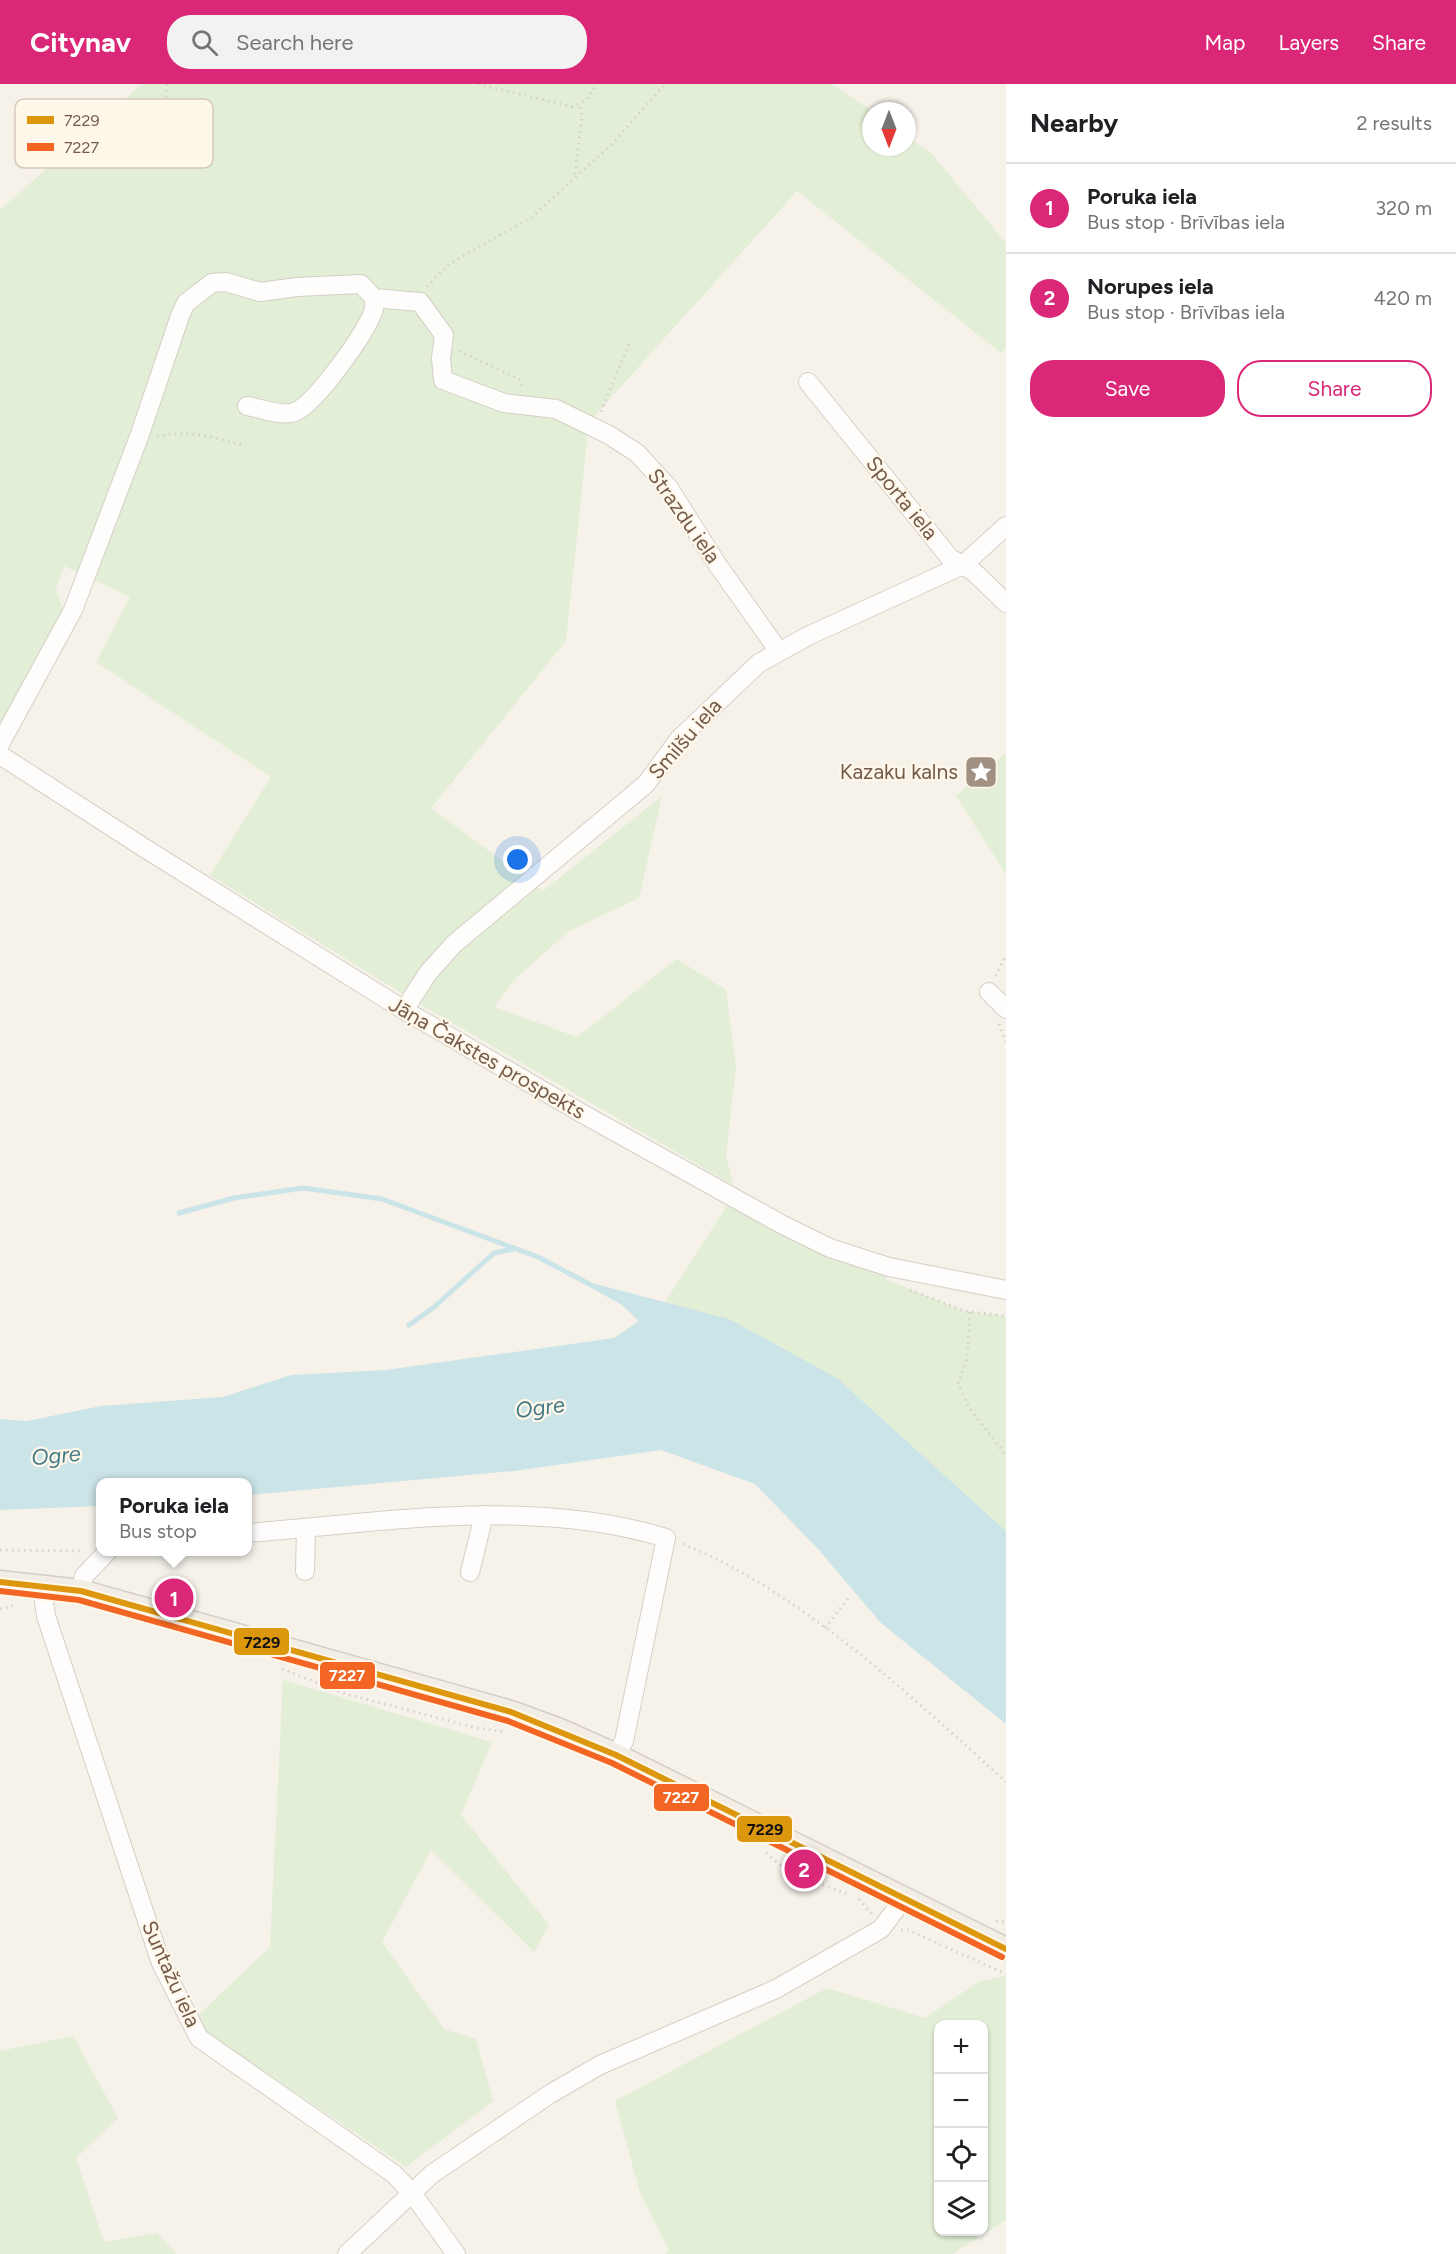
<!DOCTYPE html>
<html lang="en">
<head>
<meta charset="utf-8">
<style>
  :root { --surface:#fff; --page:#f2f2f2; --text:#202124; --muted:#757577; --line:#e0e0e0; --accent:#db2777 }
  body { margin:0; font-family:Figtree,sans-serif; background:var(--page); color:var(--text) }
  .controls { position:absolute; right:18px; bottom:18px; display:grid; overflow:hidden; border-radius:12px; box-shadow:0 2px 4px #0004 }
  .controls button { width:54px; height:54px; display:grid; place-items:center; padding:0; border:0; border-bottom:2px solid var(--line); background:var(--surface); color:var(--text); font:30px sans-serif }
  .compass { position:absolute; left:862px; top:18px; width:54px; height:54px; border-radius:50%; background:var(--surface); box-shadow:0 2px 4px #0004; rotate:180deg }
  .you { position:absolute; left:518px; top:776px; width:21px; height:21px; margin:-15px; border:4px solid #fff; border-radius:50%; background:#1a73e8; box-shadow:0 0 0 9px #1a73e833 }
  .badge { display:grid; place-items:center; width:39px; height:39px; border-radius:50%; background:var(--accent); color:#fff; font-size:20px; font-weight:700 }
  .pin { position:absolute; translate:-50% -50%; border:3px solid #fff; box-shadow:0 2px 6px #0006 }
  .popup { position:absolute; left:96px; top:1394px; width:156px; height:78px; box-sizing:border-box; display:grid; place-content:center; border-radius:12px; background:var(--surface); filter:drop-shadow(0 2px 4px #0005); font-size:20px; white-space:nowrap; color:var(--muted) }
  .popup b { font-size:22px; color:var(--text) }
  .popup::after { content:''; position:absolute; left:50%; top:100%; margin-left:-12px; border:12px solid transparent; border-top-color:var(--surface) }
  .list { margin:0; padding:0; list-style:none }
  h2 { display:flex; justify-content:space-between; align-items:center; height:78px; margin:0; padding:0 24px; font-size:26px }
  h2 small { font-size:20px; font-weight:400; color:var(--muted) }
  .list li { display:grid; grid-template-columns:39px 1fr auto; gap:18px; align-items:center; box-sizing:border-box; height:90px; padding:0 24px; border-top:2px solid var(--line) }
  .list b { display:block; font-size:22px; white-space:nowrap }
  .list p { margin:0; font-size:20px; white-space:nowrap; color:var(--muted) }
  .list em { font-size:20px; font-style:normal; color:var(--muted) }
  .actions { display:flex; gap:12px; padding:18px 24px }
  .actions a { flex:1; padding:14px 0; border:2px solid var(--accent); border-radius:24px; text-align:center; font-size:21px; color:var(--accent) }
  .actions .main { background:var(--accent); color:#fff }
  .icon { flex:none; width:33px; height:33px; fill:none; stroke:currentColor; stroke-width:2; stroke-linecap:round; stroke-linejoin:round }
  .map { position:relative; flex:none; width:1006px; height:2170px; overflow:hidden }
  header { display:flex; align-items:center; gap:36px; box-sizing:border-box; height:84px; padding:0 30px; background:var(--accent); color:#fff }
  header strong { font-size:28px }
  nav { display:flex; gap:33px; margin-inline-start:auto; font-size:21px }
  .search { width:420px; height:54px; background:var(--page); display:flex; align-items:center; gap:15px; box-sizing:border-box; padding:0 21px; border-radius:24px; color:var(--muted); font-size:22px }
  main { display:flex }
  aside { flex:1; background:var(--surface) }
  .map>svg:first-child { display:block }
  .green { fill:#e2eed5; fill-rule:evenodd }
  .water { fill:#cbe4e7 }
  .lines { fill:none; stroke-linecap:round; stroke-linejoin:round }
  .stream { stroke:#cbe4e7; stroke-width:5 }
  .minor-casing { stroke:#d5cfc7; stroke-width:20 }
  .major-casing { stroke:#d5cdc6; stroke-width:25 }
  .path { stroke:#d8d0cb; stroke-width:3; stroke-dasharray:1.5 4.5; stroke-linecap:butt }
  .minor { stroke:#fefdfc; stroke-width:18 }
  .major { stroke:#f2eee5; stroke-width:22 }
  .bus-1-casing { stroke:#fff8ea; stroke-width:10 }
  .bus-2-casing { stroke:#fff8ea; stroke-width:10 }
  .bus-1 { stroke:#dd970f; stroke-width:6 }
  .bus-2 { stroke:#f26522; stroke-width:6 }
  .labels { text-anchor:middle; stroke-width:4.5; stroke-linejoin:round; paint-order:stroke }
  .street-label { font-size:21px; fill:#755b4a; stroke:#fff8ea }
  .poi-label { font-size:21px; fill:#755b4a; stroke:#fff8ea; text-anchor:end }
  .water-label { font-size:22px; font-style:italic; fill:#437a88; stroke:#fff8ea }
  .key { fill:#fff8ea; stroke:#d6c9ba; stroke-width:1.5 }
  .key-label { font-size:16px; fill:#755b4a }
  .line-badge { stroke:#fff8ea; stroke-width:2 }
  .badge-label { font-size:16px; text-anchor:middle; font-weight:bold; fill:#fff }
  .pale-badge-label { font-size:16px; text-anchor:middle; font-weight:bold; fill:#111 }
</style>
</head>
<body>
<header>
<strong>Citynav</strong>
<div class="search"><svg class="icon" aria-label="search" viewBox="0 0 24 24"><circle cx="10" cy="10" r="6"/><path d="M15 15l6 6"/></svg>Search here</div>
<nav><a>Map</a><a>Layers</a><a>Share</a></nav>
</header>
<main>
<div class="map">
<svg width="1006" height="2170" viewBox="0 0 1006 2170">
  <rect width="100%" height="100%" fill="#f6f2ea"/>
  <!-- green -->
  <g class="green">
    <path d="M142,0H833L872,27L871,63H907V52L931,69L1006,159V263L1001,269L797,107L589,338L566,557L431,724L543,807L662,712L639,814L569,847L517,893L494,923L577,953L677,875L726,906L736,983L726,1071L733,1101L411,915L210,791L271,693L96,578L130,513L64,482L56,505L67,540L0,659V126Z"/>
    <path d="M1006,669V790L956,712Z"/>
    <path d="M732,1114L889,1183L885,1195L964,1227L1006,1232V1447L837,1294L665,1218Z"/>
    <path d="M283,1596L492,1658L461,1731L549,1841L534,1868L431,1766L382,1858L444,1945L476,1955L493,2017L406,2083L191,1938L270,1863Z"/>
    <path d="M1006,1892V2136L952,2170H665L669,2166L640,2109L615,2017L827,1904L925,1934L980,1897ZM938,1940H984V2148H938Z"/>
    <path d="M73,1952L118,2034L76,2074L104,2158L157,2149L177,2170H0V1967Z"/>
  </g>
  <!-- water -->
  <path class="water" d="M588,1198L729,1235L837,1294L1006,1447V1640L881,1539L818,1465L755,1400L661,1366L514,1387L248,1411V1398H100V1422L0,1426V1335L27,1337L101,1322L223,1313L291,1291L386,1286L614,1254L639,1237L622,1221L586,1201Z"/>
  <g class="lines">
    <!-- stream -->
    <g class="stream">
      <path d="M179,1129L234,1114L303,1104L382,1115L538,1173L591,1201"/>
      <path d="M409,1241L433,1224L494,1169L513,1165"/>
    </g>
    <!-- minor casing -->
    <g class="minor-casing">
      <g id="minor">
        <path d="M808,298L950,474L974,488L1006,519"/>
        <path d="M247,322C260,324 284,334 297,327C318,316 365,250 373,228C375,224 374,218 374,214"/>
        <path d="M0,660L73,526L140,350L181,229L186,219L212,199L226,198L260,208L297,203L361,200L374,214L420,218L444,251L441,274L443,296L504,319L556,325L609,351L637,369L669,404L717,480L778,566"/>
        <path d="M0,671L146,765L404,926L583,1030L783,1141L830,1164L889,1183L1006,1206"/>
        <path d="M989,908L1006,925"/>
        <path d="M404,926L428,889L454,860L646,700L679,655L759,579L808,552L963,481L1006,442"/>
        <path d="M248,1449C384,1438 533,1413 666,1454L624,1657L616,1671"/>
        <path d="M305,1487L306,1444"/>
        <path d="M470,1488L484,1431"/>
        <path d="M49,1503L44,1518L46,1532L161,1879L199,1954L394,2090L412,2109L456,2170"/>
        <path d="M81,1507L84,1492L107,1468"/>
        <path d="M347,2170L432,2090L550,2010L600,1981L776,1905L881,1845L904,1814"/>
      </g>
    </g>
    <!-- major casing -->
    <g class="major-casing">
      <path id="major" d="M0,1498L81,1507L511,1628L560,1646L616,1671L1006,1865"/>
    </g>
    <!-- path -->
    <g class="path">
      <path d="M167,0L166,14L186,58"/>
      <path d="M478,0L573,23L586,16L597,0"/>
      <path d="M575,90L582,32L580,20"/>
      <path d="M427,203L449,180L532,133L613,59L665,0"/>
      <path d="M459,267L519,295L522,303"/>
      <path d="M601,328L629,260"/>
      <path d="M157,353C185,344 216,354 243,361"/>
      <path d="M996,892L1006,871"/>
      <path d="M999,940L1006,958"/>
      <path d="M910,1206L964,1227L1006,1232"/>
      <path d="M970,1228L967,1275L958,1300L970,1325L1006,1371"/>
      <path d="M683,1460C801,1508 911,1612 1006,1698"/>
      <path d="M0,1466L84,1467"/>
      <path d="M0,1525L16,1521"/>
      <path d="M825,1544L849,1513"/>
      <path d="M282,1585L346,1610L477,1644L506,1648"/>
      <path d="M766,1769L788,1788L850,1811"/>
      <path d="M859,1815L872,1830"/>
      <path d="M996,1837L1006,1838"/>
      <path d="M901,1846H908L1006,1890"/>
    </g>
    <!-- minor -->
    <use href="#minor" class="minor"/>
    <!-- major -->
    <use href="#major" class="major"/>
    <!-- bus-1 casing -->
    <g class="bus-1-casing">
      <path id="bus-1" d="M0,1498L81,1507L511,1628L616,1671L1006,1865"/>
    </g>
    <!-- bus-2 casing -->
    <g class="bus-2-casing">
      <path id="bus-2" d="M0,1507L79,1516L508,1637L612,1679L1002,1873"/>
    </g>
    <!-- bus-1 -->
    <use href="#bus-1" class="bus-1"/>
    <!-- bus-2 -->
    <use href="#bus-2" class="bus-2"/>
  </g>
  <!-- icons -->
  <defs>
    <g id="sight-square" transform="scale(1.725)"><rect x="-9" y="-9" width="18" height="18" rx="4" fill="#a29082" stroke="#fff8ea"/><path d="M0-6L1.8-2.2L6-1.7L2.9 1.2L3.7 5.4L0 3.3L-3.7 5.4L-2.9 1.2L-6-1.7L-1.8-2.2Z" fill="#fff"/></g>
  </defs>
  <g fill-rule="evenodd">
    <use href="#sight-square" x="981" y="688"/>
  </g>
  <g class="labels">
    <!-- street labels -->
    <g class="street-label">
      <text transform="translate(902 414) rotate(51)" y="7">Sporta iela</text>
      <text transform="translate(684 432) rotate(55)" y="7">Strazdu iela</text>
      <text transform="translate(685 655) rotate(-49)" y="7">Smilšu iela</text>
      <text transform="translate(487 974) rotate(30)" y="7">Jāņa Čakstes prospekts</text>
      <text transform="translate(171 1890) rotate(66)" y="7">Suntažu iela</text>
    </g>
    <!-- poi labels -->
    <g class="poi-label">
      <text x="958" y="695">Kazaku kalns</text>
    </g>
    <!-- water labels -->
    <g class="water-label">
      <text transform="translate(540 1323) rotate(-8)" y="8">Ogre</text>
      <text transform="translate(56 1371) rotate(-5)" y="8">Ogre</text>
    </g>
  </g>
  <!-- legend -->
  <rect x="15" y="15" width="198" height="69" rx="9" class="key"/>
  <rect x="27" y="32" width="27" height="8" fill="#dd970f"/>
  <rect x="27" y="59" width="27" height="8" fill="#f26522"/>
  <g class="key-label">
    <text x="64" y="42">7229</text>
    <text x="64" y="69">7227</text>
  </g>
  <g class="line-badge">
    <rect x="233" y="1543" width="57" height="29" rx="6" fill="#dd970f"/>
    <rect x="319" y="1577" width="57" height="29" rx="6" fill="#f26522"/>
    <rect x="653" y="1699" width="57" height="29" rx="6" fill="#f26522"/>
    <rect x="736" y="1731" width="57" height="28" rx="6" fill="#dd970f"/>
  </g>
  <g class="badge-label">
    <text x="347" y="1597">7227</text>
    <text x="681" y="1719">7227</text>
  </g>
  <g class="pale-badge-label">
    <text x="262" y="1564">7229</text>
    <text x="765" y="1751">7229</text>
  </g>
</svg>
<div class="controls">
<button>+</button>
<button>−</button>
<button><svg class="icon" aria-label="locate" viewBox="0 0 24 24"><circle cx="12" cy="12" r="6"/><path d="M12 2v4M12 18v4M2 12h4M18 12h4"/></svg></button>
<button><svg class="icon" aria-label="layers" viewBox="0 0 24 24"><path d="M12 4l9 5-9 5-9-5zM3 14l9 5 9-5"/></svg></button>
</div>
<svg class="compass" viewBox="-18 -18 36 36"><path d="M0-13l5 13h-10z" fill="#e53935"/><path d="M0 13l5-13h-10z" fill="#757577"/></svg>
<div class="you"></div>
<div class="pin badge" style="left:174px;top:1514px">1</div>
<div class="popup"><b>Poruka iela</b>Bus stop</div>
<div class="pin badge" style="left:804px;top:1785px">2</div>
</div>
<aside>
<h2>Nearby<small>2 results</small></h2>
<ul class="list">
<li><span class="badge">1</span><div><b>Poruka iela</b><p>Bus stop · Brīvības iela</p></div><em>320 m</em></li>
<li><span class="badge">2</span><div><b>Norupes iela</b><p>Bus stop · Brīvības iela</p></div><em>420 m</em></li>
</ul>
<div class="actions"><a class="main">Save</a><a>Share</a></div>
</aside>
</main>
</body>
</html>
